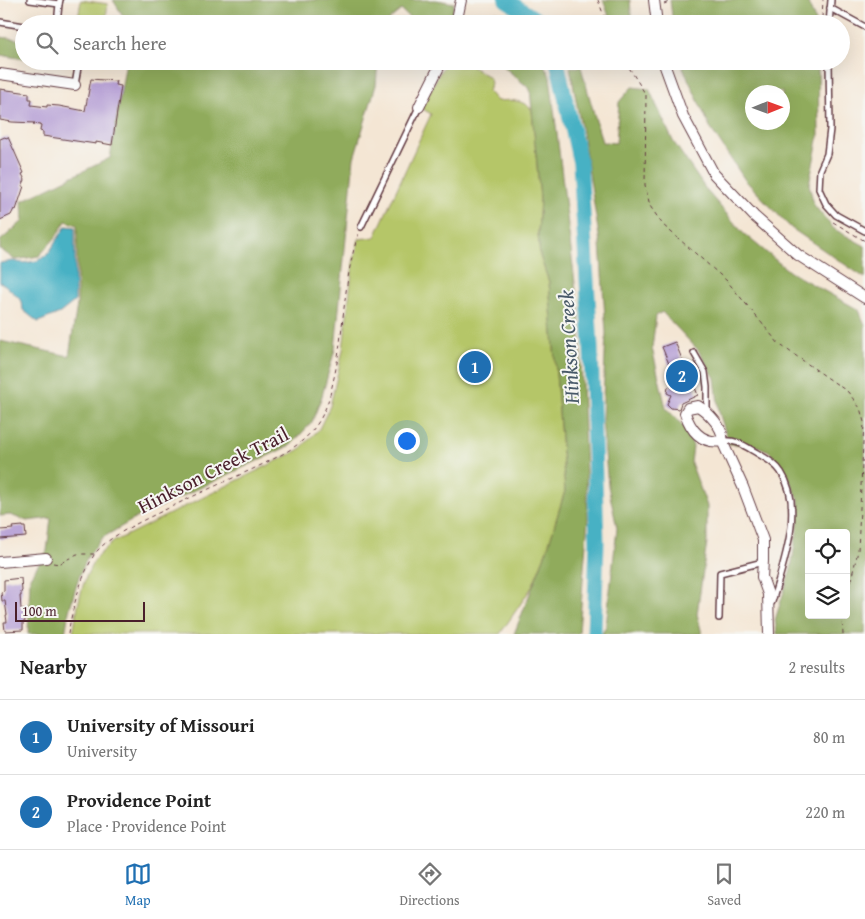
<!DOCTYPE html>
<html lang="en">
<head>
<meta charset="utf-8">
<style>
  :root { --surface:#fff; --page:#f6f6f6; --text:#222; --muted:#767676; --line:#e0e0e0; --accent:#1f6fb2 }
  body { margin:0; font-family:"Gentium Book Plus",serif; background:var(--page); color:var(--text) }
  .controls { position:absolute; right:15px; bottom:15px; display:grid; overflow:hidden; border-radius:5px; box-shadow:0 5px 20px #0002 }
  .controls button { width:45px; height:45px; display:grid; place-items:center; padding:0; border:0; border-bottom:1px solid var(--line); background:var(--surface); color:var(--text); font:25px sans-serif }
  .compass { position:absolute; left:745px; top:85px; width:45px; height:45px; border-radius:50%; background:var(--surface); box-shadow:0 5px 20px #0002; rotate:89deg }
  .scale { position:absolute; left:15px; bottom:12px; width:130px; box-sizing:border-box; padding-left:5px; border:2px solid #4a1f2b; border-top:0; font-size:14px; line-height:18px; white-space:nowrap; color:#4a1f2b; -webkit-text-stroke:4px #f6f6f2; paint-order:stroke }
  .you { position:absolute; left:406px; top:440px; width:18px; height:18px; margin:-12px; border:4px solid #fff; border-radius:50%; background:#1a73e8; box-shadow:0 0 0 8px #1a73e833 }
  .badge { display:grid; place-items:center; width:32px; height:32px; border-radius:50%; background:var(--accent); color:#fff; font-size:16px; font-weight:700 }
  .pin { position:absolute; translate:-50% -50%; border:2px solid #fff; box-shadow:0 1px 5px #0006 }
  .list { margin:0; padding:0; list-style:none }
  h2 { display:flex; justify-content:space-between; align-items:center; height:65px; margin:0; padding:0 20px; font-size:21px }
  h2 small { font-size:16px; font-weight:400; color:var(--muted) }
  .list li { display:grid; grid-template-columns:32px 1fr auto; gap:15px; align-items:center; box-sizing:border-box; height:75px; padding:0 20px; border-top:1px solid var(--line) }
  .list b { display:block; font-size:19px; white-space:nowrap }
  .list p { margin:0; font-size:16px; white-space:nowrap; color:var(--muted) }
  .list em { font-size:16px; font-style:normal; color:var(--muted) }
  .icon { flex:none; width:28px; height:28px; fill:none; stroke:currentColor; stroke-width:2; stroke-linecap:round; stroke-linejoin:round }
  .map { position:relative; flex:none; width:865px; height:634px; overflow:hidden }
  .search { position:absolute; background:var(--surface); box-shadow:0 5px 20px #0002; left:15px; right:15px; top:15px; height:55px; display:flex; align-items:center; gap:12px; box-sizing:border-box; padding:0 18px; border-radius:28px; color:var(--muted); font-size:19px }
  .sheet { height:215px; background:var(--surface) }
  nav { display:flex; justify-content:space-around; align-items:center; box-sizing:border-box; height:70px; border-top:1px solid var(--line); background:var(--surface); font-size:14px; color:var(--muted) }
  nav a { display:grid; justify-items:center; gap:2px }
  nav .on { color:var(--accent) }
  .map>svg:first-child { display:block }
  .green { fill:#b5c668; stroke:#80724a }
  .forest { fill:#90ab5c; stroke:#6d6544; fill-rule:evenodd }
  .water { fill:#46b1c4; stroke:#486878 }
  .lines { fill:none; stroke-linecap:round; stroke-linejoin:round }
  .river { stroke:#46b1c4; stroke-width:15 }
  .building { fill:#b49cd4 }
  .service-casing { stroke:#643d44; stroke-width:8 }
  .minor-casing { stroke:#643d44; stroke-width:12 }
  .path { stroke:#643d44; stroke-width:1; stroke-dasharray:4 4; stroke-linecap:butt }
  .service { stroke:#fff; stroke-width:5 }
  .minor { stroke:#fff; stroke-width:10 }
  .labels { text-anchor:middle; stroke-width:4; stroke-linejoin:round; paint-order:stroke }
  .street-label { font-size:20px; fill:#4a1f2b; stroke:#f6f6f2 }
  .water-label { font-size:21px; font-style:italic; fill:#485968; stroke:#f6f6f2 }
</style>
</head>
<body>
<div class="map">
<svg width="865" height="634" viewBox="0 0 865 634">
  <rect width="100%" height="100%" fill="#f6f6f2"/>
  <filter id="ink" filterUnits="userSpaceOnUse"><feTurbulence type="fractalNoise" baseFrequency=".02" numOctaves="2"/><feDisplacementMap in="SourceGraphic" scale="10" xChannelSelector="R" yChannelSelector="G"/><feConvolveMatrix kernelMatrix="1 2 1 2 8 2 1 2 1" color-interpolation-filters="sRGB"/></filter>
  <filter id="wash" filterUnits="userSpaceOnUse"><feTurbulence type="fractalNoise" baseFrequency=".0096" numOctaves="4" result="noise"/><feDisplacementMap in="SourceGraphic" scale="20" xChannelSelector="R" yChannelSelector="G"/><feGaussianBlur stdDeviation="1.12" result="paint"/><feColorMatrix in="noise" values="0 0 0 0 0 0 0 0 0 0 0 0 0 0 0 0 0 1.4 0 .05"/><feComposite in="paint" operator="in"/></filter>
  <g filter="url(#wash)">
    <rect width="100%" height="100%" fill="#f4e6d4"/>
    <!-- green -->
    <g class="green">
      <path d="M81,0L108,4L105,23L78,19Z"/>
      <path d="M446,61H476L472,67L489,77L491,83L488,91L497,101C510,100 523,99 532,110L540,198L538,234L540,256L549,282L565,491L547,550L532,587L500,634H73C77,609 81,580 96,558C101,552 108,547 113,542L299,450L319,429L330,406L343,350L353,263L359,239L375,237L431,114L421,108Z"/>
    </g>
    <!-- forest -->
    <g class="forest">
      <path d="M113,0H436L454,3L451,24H416L401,10L390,19L388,24H128Z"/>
      <path d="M603,0H630L632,24H612Z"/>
      <path d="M670,0H809L808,3L817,24H673Z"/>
      <path d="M497,12L511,24H460L461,15Z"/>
      <path d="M0,37L24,40V59L0,55Z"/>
      <path d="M126,61H378L376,85L354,158L335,349L322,396L312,422L291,445L136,518L102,538L87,558L79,577L69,611L65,634H28L30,577L47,551L51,518L27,521L10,515L0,516V341L69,356L77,305V225L66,221L56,237L39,256L15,260L0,249V241L23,221L22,201L110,158Z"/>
      <path d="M497,61H542L550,76L579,316L588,518L579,632L577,634H514L547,550L565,491L549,282L540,256L538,234L540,198L530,89Z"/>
      <path d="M680,61H818L819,135L809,184L814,205L834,229L865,246V278L791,228L745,180L711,129ZM752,92H782V122H752Z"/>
      <path d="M570,67H581L602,142L616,143L619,102L632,87L649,89L673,141L707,191L743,233L790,272L859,310L865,325V634H777L775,620L791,569L798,525L799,500L787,475L769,451L752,444H729L719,412L715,378L698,350L662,312L656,316L652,348L666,408L686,429L693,446L691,463L707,506V542L697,614L702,634H602L606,626L617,528L608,486L602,420L606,333L600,243L587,160ZM809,533H846V615H809Z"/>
    </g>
    <!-- water -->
    <path class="water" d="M66,226L75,227V301L60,313L38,322L23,310L22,301L5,285L0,282V263L13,261L23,263L37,261L48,254Z"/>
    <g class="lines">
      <!-- river -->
      <g class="river">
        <path d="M506,0L539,21L540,24"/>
        <path d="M557,61L580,163L591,347L597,542L594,634"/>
      </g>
    </g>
    <g id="blocks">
      <!-- building -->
      <g class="building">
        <path d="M91,79L116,81L115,85L121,86L112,145L96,142V144L43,136V132L40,131L41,125L33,124L35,123L12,122L0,120V89L29,93V99H32L31,105L47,107V105L59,106L85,111Z"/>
        <path d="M5,137L6,138L8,137L24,173L22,174L25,180L22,186H24L16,210L14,209L11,215L0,220V139Z"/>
        <path d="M675,342L684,364L686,363L692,375L690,376L698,395L681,403L679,409L671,408L667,404L671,395L667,393L668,387L672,386L674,376L662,347Z"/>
        <path d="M23,526V527H25L26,537L0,539V530L13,529L12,527Z"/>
        <path d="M21,578L22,591L21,592V596H20L21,609H24L25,622H23V630L5,631L4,622H7L6,615H7L5,601H2L1,592L4,591V580Z"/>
      </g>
    </g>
  </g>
  <g filter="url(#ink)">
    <use href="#blocks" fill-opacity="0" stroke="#643d44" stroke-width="1"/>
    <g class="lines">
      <!-- service casing -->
      <g class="service-casing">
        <g id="service">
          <path d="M30,0L59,4L60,0"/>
          <path d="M830,8L865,27"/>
          <path d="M0,22L24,26"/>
          <path d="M57,24L59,4"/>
          <path d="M829,24L831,0"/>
          <path d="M829,61L830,129L827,154L820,170L819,189L826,204L836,215L865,231"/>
          <path d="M75,85L79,61"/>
          <path d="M361,227L419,107"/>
          <path d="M694,353L705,372L707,387V411"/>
          <path d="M722,441C736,439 745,446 757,453C766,458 776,464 781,472C805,508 783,564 772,602"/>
          <path d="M719,618L720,573L763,562"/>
        </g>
      </g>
      <!-- minor casing -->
      <g class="minor-casing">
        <g id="minor">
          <path d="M654,0L657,24"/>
          <path d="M456,24L461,0"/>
          <path d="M663,61L683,116L714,174L754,216L798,255L865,298"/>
          <path d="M0,74L75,85"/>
          <path d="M419,107L442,61"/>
          <path d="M722,441C702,444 691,431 685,413L688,408L698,406C708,412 725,429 722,441L743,487L763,540V561L762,577L768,594L769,634"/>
          <path d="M0,562L46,558"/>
        </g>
      </g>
      <!-- path -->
      <g class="path">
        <path d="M598,0L607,24"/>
        <path d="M664,4L671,1V0"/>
        <path d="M822,17L823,0"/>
        <path d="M625,61L646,95L645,185L650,206L663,225L727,281L779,344L848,392L860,408L864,422L858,551L846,600"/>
        <path d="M833,222L865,241"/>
        <path d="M53,563L59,564L77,554H94"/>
        <path d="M843,615L842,618L843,634"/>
        <path d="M68,634C72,609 81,577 94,555C107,535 155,515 177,504C202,492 228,480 253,469C275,458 300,448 315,427C325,414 330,397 333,382C345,333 342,281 359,233"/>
      </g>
      <!-- service -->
      <use href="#service" class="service"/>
      <!-- minor -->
      <use href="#minor" class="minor"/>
    </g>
  </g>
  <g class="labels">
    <!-- street labels -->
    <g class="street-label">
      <text transform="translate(213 470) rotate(-27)" y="7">Hinkson Creek Trail</text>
    </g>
    <!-- water labels -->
    <g class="water-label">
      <text transform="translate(569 347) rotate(-93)" y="7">Hinkson Creek</text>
    </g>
  </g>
</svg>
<div class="controls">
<button><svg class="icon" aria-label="locate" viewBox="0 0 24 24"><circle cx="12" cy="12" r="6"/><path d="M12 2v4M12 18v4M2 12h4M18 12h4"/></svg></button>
<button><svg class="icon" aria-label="layers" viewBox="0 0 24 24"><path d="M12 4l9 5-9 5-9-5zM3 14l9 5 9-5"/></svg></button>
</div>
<svg class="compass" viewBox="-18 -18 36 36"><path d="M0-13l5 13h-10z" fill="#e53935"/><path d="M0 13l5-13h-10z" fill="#767676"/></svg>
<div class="scale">100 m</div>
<div class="you"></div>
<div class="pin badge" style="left:475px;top:367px">1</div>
<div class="pin badge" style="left:682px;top:376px">2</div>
<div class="search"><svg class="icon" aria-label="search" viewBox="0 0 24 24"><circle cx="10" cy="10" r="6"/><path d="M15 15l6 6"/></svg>Search here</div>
</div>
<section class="sheet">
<h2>Nearby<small>2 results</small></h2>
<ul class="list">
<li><span class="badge">1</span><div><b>University of Missouri</b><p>University</p></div><em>80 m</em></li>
<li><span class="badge">2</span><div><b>Providence Point</b><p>Place · Providence Point</p></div><em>220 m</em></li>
</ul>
</section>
<nav>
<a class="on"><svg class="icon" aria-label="map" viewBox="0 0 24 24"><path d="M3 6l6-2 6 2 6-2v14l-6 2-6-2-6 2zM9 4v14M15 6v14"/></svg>Map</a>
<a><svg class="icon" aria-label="directions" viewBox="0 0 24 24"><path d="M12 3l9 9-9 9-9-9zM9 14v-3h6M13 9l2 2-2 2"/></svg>Directions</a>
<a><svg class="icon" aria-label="saved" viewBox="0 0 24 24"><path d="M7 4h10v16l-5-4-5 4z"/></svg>Saved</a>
</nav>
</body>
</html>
